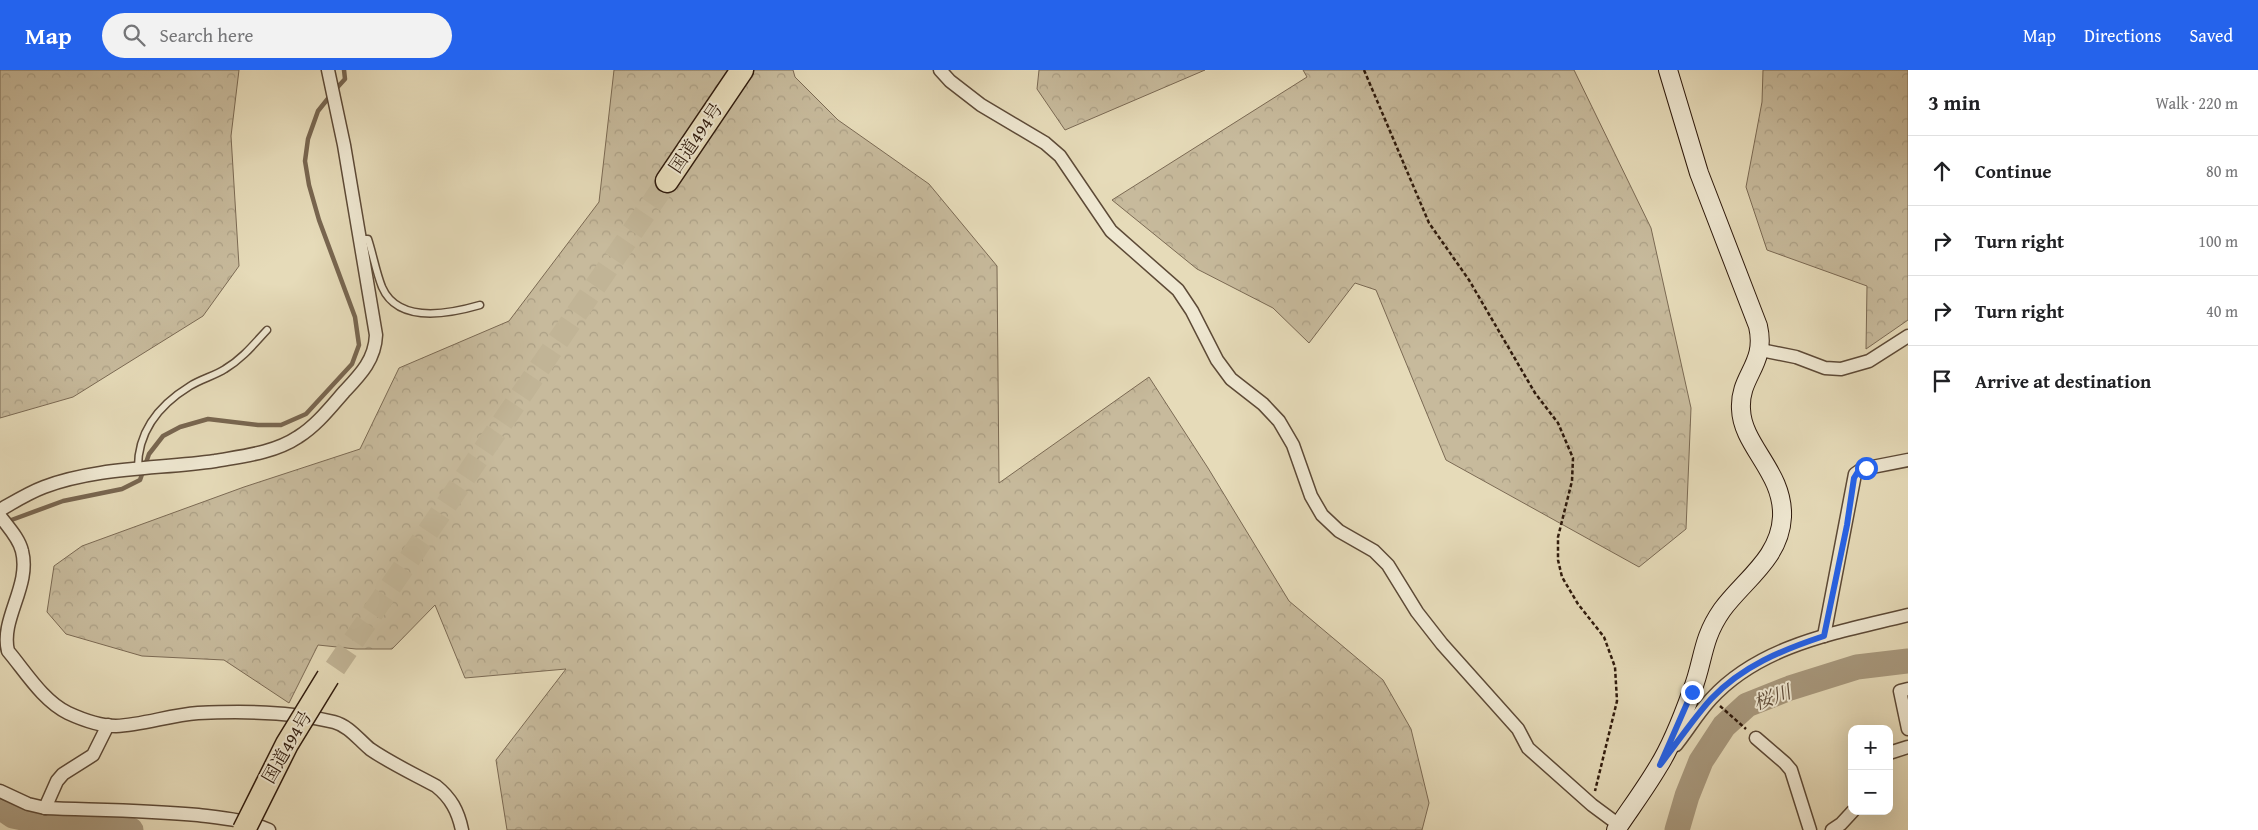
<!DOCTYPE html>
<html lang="en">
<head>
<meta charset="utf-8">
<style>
  :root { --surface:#fff; --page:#f2f2f2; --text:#202124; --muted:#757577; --line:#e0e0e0; --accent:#2563eb }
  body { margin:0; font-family:"Gentium Book Plus","Noto Serif JP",serif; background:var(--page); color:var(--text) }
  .controls { position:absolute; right:15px; bottom:15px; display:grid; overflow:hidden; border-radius:10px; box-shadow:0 5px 20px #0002 }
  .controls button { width:45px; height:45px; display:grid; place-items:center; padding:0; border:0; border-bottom:1px solid var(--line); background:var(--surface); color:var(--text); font:25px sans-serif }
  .stop { position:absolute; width:15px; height:15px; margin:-11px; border:4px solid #2563eb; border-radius:50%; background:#fff }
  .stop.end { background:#2563eb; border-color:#fff; box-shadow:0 1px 5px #0008 }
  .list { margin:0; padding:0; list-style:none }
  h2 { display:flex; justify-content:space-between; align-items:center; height:65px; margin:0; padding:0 20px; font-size:21px }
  h2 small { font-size:16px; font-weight:400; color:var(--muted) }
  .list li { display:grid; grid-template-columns:32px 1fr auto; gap:15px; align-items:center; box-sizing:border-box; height:70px; padding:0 20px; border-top:1px solid var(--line) }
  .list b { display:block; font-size:19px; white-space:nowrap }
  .list em { font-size:16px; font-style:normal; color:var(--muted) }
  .icon { flex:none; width:28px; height:28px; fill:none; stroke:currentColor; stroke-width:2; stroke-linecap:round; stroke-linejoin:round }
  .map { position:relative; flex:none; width:1908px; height:760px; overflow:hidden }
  header { display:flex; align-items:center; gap:30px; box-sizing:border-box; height:70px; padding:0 25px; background:var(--accent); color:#fff }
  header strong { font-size:24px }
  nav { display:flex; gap:28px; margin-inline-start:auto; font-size:18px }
  .search { width:350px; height:45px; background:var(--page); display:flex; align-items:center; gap:12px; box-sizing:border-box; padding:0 18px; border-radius:28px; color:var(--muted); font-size:19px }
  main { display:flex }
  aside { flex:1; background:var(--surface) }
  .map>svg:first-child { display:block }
  .forest { fill:url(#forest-crowns); stroke:#7b6a54 }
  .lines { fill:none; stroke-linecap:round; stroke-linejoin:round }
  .stream { stroke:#786650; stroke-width:4.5 }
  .river { stroke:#a8997e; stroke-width:25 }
  .highway-tunnel { stroke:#c1b496; stroke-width:22; stroke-dasharray:22 11; stroke-linecap:butt }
  .lane-casing { stroke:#5d4a37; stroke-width:9 }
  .street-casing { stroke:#5d4a37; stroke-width:15 }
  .secondary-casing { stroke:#2f1a0c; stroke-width:20 }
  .highway-casing { stroke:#2f1a0c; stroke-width:25 }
  .path { stroke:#2f1a0c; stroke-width:2.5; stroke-dasharray:4 2.5; stroke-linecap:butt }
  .lane { stroke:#efe8d2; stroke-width:6 }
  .street { stroke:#efe8d2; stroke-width:12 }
  .secondary { stroke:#efe8d2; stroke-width:18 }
  .highway { stroke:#e6dbb9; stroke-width:22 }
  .highway-bridge-casing { stroke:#2f1a0c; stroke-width:25; stroke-linecap:butt }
  .highway-bridge { stroke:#e6dbb9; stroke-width:22 }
  .route { stroke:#2563eb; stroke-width:6 }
  .labels { text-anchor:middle; stroke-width:4; stroke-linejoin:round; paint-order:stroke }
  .street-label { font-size:18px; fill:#2f1a0c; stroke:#efe8d2 }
  .water-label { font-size:19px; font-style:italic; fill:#5f4d3a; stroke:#efe8d2 }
</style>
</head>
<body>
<header>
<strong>Map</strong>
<div class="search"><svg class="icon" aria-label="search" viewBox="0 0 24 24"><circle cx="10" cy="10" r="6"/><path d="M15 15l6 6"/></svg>Search here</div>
<nav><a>Map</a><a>Directions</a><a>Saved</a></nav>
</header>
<main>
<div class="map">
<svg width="1908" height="760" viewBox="0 0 1908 760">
  <defs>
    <pattern id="forest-crowns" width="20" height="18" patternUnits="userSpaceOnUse" patternTransform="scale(1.25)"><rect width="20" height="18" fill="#c7ba9c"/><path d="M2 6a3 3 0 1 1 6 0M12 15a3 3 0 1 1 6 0" fill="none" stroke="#ab9f85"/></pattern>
  </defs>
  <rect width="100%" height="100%" fill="#e6dbb9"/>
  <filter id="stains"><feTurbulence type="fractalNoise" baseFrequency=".004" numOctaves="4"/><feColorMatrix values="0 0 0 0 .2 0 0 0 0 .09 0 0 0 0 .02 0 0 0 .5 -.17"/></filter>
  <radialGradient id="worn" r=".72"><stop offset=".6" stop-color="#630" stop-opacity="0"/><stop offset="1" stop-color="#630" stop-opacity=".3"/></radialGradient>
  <!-- forest -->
  <g class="forest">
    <path d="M0,0H239L231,66L239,196L203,246L73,327L0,348Z"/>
    <path d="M614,0H793L795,7L838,50L929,114L997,196L999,413L1149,307L1208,398L1289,531L1383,610L1411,659L1429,733L1422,760H507L496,690L566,599L465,608L435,535L392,579H356L318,575L289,633L224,590L142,586L66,564L47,542L54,496L82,476L244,417L360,379L399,298L509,251L599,132Z"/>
    <path d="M1039,0H1205L1065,60L1037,19Z"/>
    <path d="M1303,0H1574L1651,158L1691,338L1686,459L1639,497L1446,390L1376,220L1355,213L1309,273L1273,238L1197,199L1112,130L1307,7Z"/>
    <path d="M1763,0H1908V250L1866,279L1867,216L1767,180L1746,117L1762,32Z"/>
  </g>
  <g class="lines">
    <!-- stream -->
    <g class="stream">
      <path d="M335,20L345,9L344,0"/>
      <path d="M6,452L63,431L122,419L140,410L149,384L163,366L180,357L208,349L258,355H281L306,344L352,294L359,275L355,247L319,150L309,115L305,91L308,69L318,41L330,26"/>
    </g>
    <!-- river -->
    <g class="river">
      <path d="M0,737L13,746L61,756L131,760"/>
      <path d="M1677,760L1687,726L1701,691L1724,656L1747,635L1790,618L1857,597L1908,591"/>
    </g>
    <!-- highway-tunnel -->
    <path class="highway-tunnel" d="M335,598L667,111"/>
    <!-- lane casing -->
    <g class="lane-casing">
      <g id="lane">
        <path d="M360,169H368C373,184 376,202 382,217C398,254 449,244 480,235"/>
        <path d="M138,400C137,362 159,335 190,316C201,309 214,306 225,299C242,289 254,274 267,260"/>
      </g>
    </g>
    <!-- street casing -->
    <g class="street-casing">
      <g id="street">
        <path d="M940,0L950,11L981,35L1045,73L1060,86L1111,161L1178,220L1192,241L1217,290L1231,309L1263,334L1279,351L1293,375L1311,426L1322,445L1339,461L1374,481L1388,495L1417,542L1442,574L1518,659L1528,678L1592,735L1619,755"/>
        <path d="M1761,280L1796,287L1825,298L1841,299L1869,291L1908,266"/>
        <path d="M0,440C14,432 28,423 44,417C97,397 159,399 215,391C243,386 274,383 298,367C316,356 330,338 344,322C360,305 375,290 376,265L344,75L328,0"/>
        <path d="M0,446C8,457 19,468 22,481C31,516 0,549 8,581C25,601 43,631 68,643C81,649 101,656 116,656C143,655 170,645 198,643C242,641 290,641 334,652C349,656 358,669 370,679C390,693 414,704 436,716C451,728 458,741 462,760"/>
        <path d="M1824,566L1855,404L1862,399L1908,390"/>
        <path d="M1908,619L1900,621L1908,659"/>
        <path d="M1756,668L1785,693L1791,700L1810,760"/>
        <path d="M1676,675C1688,660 1698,643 1711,629C1761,574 1840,562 1908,545"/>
        <path d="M1889,683L1908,677"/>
        <path d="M0,721L28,734L45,738C96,740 147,740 198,745C222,748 247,750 269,760"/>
        <path d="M45,738L57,711L63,704L93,685L108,655"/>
        <path d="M1832,760L1841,754L1853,741"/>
      </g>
    </g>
    <!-- secondary casing -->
    <g class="secondary-casing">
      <path id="secondary" d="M1616,760C1630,739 1645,719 1658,697C1672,675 1683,646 1692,621C1704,591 1701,570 1722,540C1744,510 1780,488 1782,447C1784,402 1742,376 1741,339C1739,305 1767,295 1758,256L1699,103L1668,0"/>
    </g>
    <!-- highway casing -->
    <g class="highway-casing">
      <path id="highway" d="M667,111L742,0"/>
    </g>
    <!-- path -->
    <g class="path">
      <path d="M1364,0L1429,153L1469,210L1535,323L1558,353L1573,388L1572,411L1558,467V490L1562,507L1578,534L1604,567L1615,597L1617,631L1595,721"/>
      <path d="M1720,636L1746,659"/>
    </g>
    <!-- lane -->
    <use href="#lane" class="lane"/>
    <!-- street -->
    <use href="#street" class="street"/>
    <!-- secondary -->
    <use href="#secondary" class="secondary"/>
    <!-- highway -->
    <use href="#highway" class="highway"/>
    <!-- highway-bridge casing -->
    <g class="highway-bridge-casing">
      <path id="highway-bridge" d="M244,760L287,674L328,607"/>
    </g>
    <!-- highway-bridge -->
    <use href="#highway-bridge" class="highway-bridge"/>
  </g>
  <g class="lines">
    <!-- route -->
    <path class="route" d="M1692,622L1660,695C1677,673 1693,649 1711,629C1742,596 1782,580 1824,566L1847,455L1854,408L1859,400L1866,398"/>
  </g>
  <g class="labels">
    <!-- street labels -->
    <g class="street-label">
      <text transform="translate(696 68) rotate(-56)" y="6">国道494号</text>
      <text transform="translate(287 677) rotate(-60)" y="6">国道494号</text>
    </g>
    <!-- water labels -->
    <g class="water-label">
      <text transform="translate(1772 627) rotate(-20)" y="7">桜川</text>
    </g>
  </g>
  <rect width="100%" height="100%" filter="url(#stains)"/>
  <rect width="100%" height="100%" fill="url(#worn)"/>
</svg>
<div class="controls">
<button>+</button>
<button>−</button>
</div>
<div class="stop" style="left:1866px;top:398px"></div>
<div class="stop end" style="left:1692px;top:622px"></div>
</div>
<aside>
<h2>3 min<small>Walk · 220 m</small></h2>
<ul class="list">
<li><svg class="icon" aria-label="ahead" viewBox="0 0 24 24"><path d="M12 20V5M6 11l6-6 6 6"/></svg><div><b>Continue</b></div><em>80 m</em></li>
<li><svg class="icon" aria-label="right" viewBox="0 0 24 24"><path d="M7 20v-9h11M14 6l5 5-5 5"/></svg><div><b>Turn right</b></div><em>100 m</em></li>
<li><svg class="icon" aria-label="right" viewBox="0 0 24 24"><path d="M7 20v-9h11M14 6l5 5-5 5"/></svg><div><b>Turn right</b></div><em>40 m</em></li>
<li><svg class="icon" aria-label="arrive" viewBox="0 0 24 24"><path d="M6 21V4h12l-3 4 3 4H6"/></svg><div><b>Arrive at destination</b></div></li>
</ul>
</aside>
</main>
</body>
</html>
